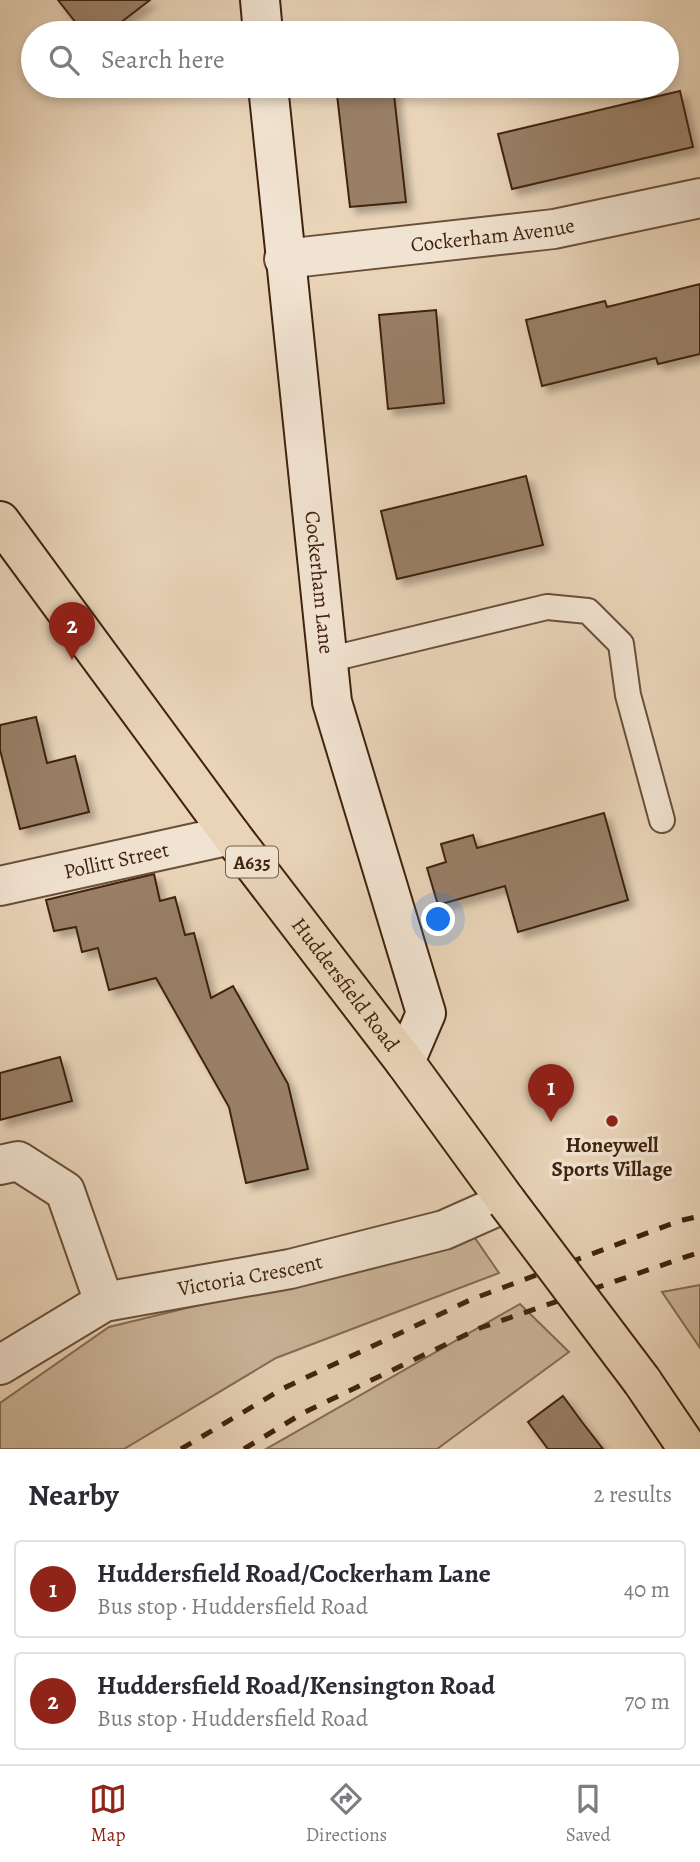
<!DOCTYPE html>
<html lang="en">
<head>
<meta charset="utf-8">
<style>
  :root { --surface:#fff; --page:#f2f2f3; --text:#2b2b33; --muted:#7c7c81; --line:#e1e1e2; --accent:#8f2418 }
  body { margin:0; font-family:Alegreya,serif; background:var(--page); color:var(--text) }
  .you { position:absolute; left:439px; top:920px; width:24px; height:24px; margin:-18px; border:5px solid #fff; border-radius:50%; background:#1a73e8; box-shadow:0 0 0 10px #1a73e833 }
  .badge { display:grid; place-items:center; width:46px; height:46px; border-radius:50%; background:var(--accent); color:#fff; font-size:23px; font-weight:700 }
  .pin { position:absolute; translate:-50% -58px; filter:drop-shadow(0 2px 4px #0008) }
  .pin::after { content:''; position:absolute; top:37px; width:24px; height:21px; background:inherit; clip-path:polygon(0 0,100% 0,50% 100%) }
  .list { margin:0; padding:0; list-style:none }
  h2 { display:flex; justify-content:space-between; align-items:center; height:91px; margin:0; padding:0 28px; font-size:30px }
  h2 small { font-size:23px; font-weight:400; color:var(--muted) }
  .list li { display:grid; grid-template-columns:46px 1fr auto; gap:21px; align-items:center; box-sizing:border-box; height:98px; margin:0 14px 14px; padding:0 14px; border:2px solid var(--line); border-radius:7px }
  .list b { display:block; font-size:26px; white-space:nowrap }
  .list p { margin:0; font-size:23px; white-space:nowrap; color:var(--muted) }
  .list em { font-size:23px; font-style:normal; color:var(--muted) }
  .icon { flex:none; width:38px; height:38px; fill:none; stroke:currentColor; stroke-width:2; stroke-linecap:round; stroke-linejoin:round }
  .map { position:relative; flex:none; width:700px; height:1449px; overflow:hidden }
  .search { position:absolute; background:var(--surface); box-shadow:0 4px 10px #0003; left:21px; right:21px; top:21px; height:77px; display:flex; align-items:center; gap:18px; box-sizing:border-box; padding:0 24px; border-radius:38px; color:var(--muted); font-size:26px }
  .sheet { height:315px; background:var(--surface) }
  nav { display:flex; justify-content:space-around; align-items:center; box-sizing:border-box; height:98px; border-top:2px solid var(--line); background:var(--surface); font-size:19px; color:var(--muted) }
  nav a { display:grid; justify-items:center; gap:4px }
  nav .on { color:var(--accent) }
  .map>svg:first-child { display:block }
  .green { fill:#ccb69b; stroke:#866c54; stroke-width:2 }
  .building { fill:#987f66; stroke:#40230e; stroke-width:2; filter:url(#shadow) }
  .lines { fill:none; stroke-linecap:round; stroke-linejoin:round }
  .lane-casing { stroke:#6a4f38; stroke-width:28 }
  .street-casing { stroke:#6a4f38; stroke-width:42 }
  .secondary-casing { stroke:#40230e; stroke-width:42 }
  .highway-casing { stroke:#40230e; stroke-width:42 }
  .lane { stroke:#f1e3d1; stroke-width:24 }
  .street { stroke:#f1e3d1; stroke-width:38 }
  .secondary { stroke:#f1e3d1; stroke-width:38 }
  .highway { stroke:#e9d4b8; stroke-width:38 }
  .rail { stroke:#40230e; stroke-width:5; stroke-dasharray:12 12; stroke-linecap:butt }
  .highway-bridge-casing { stroke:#40230e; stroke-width:42; stroke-linecap:butt }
  .highway-bridge { stroke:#e9d4b8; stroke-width:38 }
  .poi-dot { fill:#8f2418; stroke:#f1e3d1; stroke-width:2.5 }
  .labels { text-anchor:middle; stroke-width:7; stroke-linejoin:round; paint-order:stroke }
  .shield { fill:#f1e3d1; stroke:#755d48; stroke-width:2 }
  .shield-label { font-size:19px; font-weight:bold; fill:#40230e }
  .street-label { font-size:21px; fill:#40230e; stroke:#f1e3d1 }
  .poi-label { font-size:21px; font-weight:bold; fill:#40230e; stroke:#f1e3d1 }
</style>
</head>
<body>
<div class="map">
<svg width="700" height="1449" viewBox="0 0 700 1449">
  <defs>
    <filter id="shadow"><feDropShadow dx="6" dy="6" stdDeviation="3.5" flood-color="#0004"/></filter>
  </defs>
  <rect width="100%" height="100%" fill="#e9d4b8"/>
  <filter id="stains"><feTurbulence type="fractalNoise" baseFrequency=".00286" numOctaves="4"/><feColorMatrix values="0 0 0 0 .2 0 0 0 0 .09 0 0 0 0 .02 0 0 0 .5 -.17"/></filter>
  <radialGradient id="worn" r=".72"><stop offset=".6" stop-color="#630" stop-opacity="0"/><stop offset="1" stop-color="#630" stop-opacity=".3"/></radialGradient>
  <!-- green -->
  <g class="green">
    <path d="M475,1238L499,1273L276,1358L124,1449H0V1403L109,1327Z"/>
    <path d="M700,1285V1348L662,1292Z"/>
    <path d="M520,1304L569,1352L437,1449H266Z"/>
  </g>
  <!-- building -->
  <g class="building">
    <path d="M58,0H150L107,33H84Z"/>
    <path d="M386,23L387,33H330V29Z"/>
    <path d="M336,86H393L406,202L350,207Z"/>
    <path d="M680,91L693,147L512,189L498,134Z"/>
    <path d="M700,284V354L658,364L656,358L542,386L526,320L605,301L607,307Z"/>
    <path d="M436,310L444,403L388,409L379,315Z"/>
    <path d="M526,476L543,545L397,579L381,511Z"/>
    <path d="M36,717L47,763L75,756L89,812L20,829L0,750V725Z"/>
    <path d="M604,813L628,900L518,932L505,886L438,905L427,868L446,862L441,844L473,835L477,848Z"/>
    <path d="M154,874L160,901L175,897L185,935L194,933L211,998L233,986L288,1084L308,1169L246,1183L229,1107L156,978L109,990L98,948L82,952L76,927L54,931L46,900Z"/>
    <path d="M60,1057L72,1101L0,1120V1073Z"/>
    <path d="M563,1396L582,1422L603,1449H548L528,1422Z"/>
  </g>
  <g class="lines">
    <!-- lane casing -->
    <g class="lane-casing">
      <path id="lane" d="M327,660L547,607L588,611L621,644L628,695L662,820"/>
    </g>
    <!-- street casing -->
    <g class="street-casing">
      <g id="street">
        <path id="s1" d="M284,259L554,229L700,198"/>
        <path id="s2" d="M0,886L231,835"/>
        <path d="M0,1165L18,1161L65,1191L104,1302"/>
        <path id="s3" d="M0,1365L104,1302L290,1269L444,1230L507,1202"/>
      </g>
    </g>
    <!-- secondary casing -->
    <g class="secondary-casing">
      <g id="secondary">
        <path d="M260,0L263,33"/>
        <path id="s4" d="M268,86L332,702L426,1013L405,1062"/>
      </g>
    </g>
    <!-- highway casing -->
    <g class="highway-casing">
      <g id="highway">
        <path id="s5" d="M0,521L231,835L405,1062L507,1202"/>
        <path d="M642,1381L688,1449"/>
      </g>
    </g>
    <!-- lane -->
    <use href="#lane" class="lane"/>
    <!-- street -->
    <use href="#street" class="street"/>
    <!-- secondary -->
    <use href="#secondary" class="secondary"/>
    <!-- highway -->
    <use href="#highway" class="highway"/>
    <!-- rail -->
    <g class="rail">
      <path d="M181,1449L284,1388L470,1300L679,1221L700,1216"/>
      <path d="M244,1449L303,1413L480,1328L700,1252"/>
    </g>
    <!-- highway-bridge casing -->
    <g class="highway-bridge-casing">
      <path id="highway-bridge" d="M507,1202L642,1381"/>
    </g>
    <!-- highway-bridge -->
    <use href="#highway-bridge" class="highway-bridge"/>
  </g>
  <!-- markers -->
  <circle class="poi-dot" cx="612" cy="1121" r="7"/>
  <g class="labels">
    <!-- shield labels -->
    <rect class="shield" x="226" y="846.5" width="52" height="31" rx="5"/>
    <g class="shield-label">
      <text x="252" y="869">A635</text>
    </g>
    <!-- street labels -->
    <g class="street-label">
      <text dy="7" stroke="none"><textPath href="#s1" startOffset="210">Cockerham Avenue</textPath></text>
      <text dy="7" stroke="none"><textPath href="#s4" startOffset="499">Cockerham Lane</textPath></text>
      <text dy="7" stroke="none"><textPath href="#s2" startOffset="119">Pollitt Street</textPath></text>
      <text dy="7" stroke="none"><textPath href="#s5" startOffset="578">Huddersfield Road</textPath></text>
      <text dy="7" stroke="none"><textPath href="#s3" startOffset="270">Victoria Crescent</textPath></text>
    </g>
    <!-- poi labels -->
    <g class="poi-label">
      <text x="612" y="1152">Honeywell<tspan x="612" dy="24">Sports Village</tspan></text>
    </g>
  </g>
  <rect width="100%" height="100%" filter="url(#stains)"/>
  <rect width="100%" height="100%" fill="url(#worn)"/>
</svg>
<div class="you"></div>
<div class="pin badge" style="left:551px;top:1122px">1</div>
<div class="pin badge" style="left:72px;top:660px">2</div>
<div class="search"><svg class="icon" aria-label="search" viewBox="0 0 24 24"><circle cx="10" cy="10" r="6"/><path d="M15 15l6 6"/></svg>Search here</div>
</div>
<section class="sheet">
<h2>Nearby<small>2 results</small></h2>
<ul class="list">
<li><span class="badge">1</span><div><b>Huddersfield Road/Cockerham Lane</b><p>Bus stop · Huddersfield Road</p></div><em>40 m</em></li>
<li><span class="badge">2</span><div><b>Huddersfield Road/Kensington Road</b><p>Bus stop · Huddersfield Road</p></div><em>70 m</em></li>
</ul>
</section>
<nav>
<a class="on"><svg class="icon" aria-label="map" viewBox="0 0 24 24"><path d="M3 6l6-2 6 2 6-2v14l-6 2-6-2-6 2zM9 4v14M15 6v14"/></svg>Map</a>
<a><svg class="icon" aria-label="directions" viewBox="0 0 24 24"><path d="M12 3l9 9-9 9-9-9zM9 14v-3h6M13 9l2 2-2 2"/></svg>Directions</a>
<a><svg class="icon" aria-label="saved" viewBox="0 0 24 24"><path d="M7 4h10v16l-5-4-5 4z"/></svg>Saved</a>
</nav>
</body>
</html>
